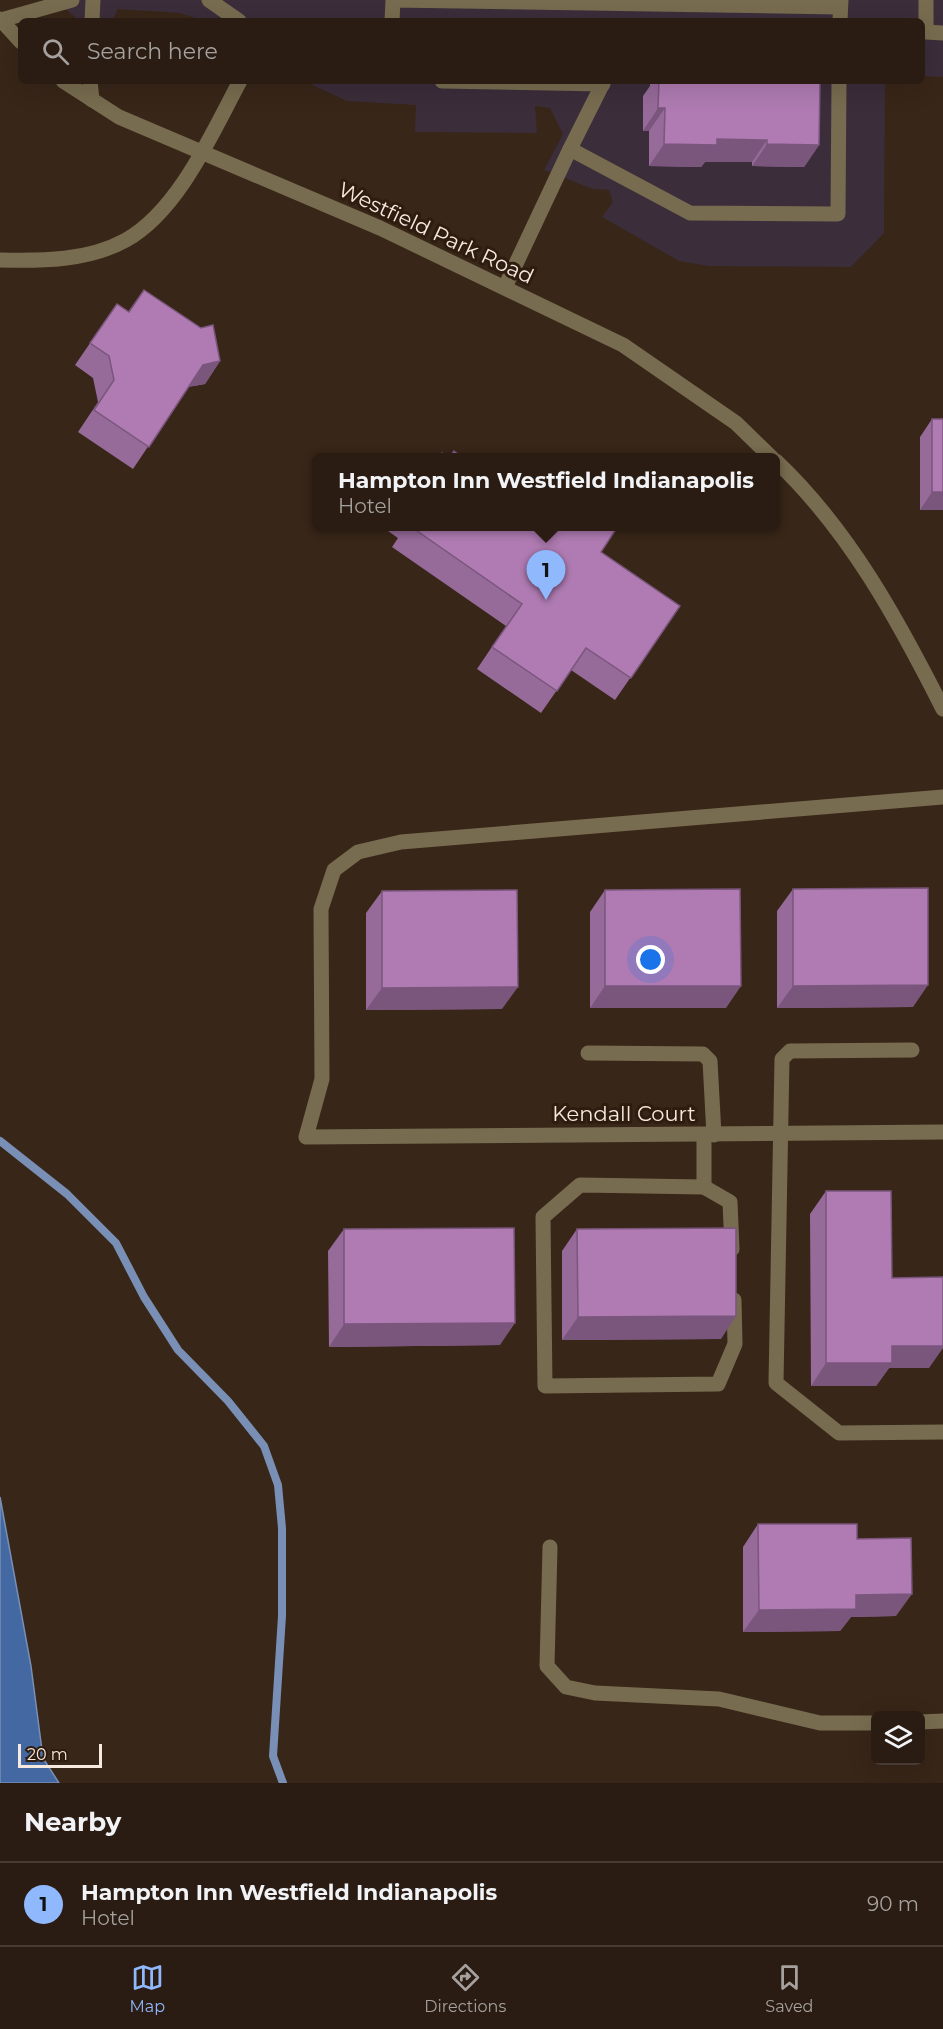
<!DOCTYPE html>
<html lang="en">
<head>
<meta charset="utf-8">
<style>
  :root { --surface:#2a1c12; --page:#32251b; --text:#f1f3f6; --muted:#a5a19f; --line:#463a32; --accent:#90b8fd }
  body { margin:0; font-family:Montserrat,sans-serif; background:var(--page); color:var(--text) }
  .controls { position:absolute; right:18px; bottom:18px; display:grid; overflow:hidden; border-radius:9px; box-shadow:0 6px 24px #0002 }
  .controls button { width:54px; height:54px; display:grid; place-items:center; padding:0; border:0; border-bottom:2px solid var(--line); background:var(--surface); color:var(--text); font:30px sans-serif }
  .scale { position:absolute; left:18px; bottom:15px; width:84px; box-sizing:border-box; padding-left:6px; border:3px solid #f6e9e0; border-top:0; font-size:16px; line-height:21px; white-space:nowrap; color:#f6e9e0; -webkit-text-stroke:4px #2e1c0e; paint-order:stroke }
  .you { position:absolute; left:651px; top:960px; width:21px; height:21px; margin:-15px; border:4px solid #fff; border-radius:50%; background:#1a73e8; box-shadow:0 0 0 9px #1a73e833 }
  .badge { display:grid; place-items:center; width:39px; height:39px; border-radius:50%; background:var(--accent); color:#111; font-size:20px; font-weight:700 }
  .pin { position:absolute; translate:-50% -50px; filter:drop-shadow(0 2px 3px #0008) }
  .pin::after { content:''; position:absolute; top:32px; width:21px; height:18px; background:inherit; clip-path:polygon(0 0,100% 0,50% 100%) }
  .popup { position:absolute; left:312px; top:453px; width:468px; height:78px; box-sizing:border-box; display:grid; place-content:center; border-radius:9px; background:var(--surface); filter:drop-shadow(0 2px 4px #0005); font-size:20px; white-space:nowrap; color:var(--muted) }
  .popup b { font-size:22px; color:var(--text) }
  .popup::after { content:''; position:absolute; left:50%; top:100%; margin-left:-12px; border:12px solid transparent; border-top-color:var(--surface) }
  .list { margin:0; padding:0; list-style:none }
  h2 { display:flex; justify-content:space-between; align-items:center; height:78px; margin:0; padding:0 24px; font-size:26px }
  h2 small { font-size:20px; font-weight:400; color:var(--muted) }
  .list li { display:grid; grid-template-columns:39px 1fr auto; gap:18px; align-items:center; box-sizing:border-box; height:84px; padding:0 24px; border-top:2px solid var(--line) }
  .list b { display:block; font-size:22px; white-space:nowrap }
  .list p { margin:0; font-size:20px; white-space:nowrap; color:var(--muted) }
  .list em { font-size:20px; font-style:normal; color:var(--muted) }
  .icon { flex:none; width:33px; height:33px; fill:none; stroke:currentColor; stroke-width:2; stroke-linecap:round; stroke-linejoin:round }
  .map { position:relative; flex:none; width:943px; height:1783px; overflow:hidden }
  .search { position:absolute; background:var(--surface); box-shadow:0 6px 24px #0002; left:18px; right:18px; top:18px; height:66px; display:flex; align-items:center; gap:15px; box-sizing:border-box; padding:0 21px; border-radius:9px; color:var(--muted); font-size:22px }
  .sheet { height:162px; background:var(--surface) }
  nav { display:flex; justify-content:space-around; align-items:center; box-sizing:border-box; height:84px; border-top:2px solid var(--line); background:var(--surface); font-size:16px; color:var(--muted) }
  nav a { display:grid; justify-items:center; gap:3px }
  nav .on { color:var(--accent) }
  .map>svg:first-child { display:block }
  .commercial { fill:#3b2d3a }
  .water { fill:#4469a2; stroke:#798fb5; stroke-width:1.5 }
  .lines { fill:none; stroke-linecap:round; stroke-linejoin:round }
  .stream { stroke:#798fb5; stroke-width:8 }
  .minor { stroke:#776c4f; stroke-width:15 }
  .wall { fill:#966a99 }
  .shaded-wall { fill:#7a567d }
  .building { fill:#af7bb2; stroke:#7a567d; stroke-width:1.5 }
  .labels { text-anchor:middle; stroke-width:6; stroke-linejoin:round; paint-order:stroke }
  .street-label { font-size:21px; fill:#f6e9e0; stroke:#2e1c0e }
</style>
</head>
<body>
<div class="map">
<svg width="943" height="1783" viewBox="0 0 943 1783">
  <rect width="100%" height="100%" fill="#382618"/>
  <!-- commercial -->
  <g class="commercial">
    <path d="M56,0H943V77L922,76V21H204L180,13L118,9L112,21H79Z"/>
    <path d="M304,81H885L884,233L851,267L709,266L679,261L602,217L613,202L609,190L593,189L544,170L563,134L550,108L535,106L537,133L415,132L416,105L347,101Z"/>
  </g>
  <!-- water -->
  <path class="water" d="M0,1497L31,1666L43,1758L59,1783H0Z"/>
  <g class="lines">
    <!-- stream -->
    <path class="stream" d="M0,1141L67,1194L116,1243L144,1297L178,1350L228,1401L264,1446L278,1485L282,1528V1616L273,1756L283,1783"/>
    <!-- minor -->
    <g class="minor">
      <path d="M209,0L239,21"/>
      <path d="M926,0V32L943,33"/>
      <path d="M0,19L21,42"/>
      <path d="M1,20L72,0"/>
      <path d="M92,21L93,0"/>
      <path d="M392,21L393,0L840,7"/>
      <path d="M840,21L841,0"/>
      <path d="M63,81L119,117L380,228L623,345L736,423L772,458"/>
      <path d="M90,81L92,100"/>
      <path d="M442,81L603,84"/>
      <path d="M604,81L570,149L690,213L838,214L839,81"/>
      <path d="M0,260C42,261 88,261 126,240C179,210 212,133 240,81"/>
      <path d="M505,287L570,149"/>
      <path d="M776,461C849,530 898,620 943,709"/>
      <path d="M943,797L401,842L358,852L334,870L321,909L322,1079L306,1137L943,1132"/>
      <path d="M912,1050L790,1051L782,1059L776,1383L839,1433L943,1432"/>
      <path d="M588,1053L703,1054L710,1061L714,1135"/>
      <path d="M704,1135V1187L580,1185L543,1217L545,1386L718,1384L735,1344L734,1300"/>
      <path d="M704,1187L730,1202L732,1249"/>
      <path d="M550,1547L547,1666L566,1687L595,1693L719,1699L820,1723H876"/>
      <path d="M920,1722L943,1721"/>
    </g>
  </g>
  <!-- wall -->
  <g class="wall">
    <path d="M650,81H820L819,145L804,167L752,166V162H705L701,167L649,166V131H643V96L650,86Z"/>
    <path d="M144,290L220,361L205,384L188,387L133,469L78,432L98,402L93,378L75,365L117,304L128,312Z"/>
    <path d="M932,419L943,510H920V437Z"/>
    <path d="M391,526H618L601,552L680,606L615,700L571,670L541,713L477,669L506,626L392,547L398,538L388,531Z"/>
    <path d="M793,889L913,1007L777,1008V911Z"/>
    <path d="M605,890L726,1008H590V912Z"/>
    <path d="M382,891L502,1009L366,1010V913Z"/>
    <path d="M826,1191L892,1278L929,1368H889L876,1386H811L810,1214Z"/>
    <path d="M344,1229L500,1345L329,1347L328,1251Z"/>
    <path d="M577,1229L721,1339L562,1340V1251Z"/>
    <path d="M758,1524L857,1539L896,1616L851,1617L840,1631L743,1632V1547Z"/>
  </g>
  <!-- shaded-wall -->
  <g class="shaded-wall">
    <path d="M658,108H665L649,131H643Z"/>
    <path d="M717,139L767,140L752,162H705L701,167L649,166L664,144Z"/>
    <path d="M767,144L819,145L804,167L752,166Z"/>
    <path d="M220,361L205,384L187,387L203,365Z"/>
    <path d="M932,492H943V510H920Z"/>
    <path d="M928,985L913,1007L777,1008L793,986Z"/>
    <path d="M605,986H741L726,1008H590Z"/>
    <path d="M518,987L502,1009L366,1010L382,988Z"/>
    <path d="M736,1316L721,1339L562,1340L578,1317Z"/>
    <path d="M515,1323L500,1345L329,1347L344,1324Z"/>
    <path d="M892,1346H943V1348L929,1368H889L876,1386H811L826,1363Z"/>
    <path d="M912,1594L896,1616L851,1617L840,1631L743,1632L759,1610L856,1595Z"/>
  </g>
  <!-- building -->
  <g class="building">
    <path d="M659,81H820L819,145L767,144V140L717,139V145L664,144L665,108H658Z"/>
    <path d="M144,290L201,328L213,325L220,361L203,365L149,447L94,410L114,380L109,356L90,343L117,304L129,312Z"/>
    <rect x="932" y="419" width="11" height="73"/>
    <path d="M454,451L463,458H449Z"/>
    <path d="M442,453L448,458H439Z"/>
    <path d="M410,526H618L601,552L680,606L631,678L586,648L557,691L492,647L522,604Z"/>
    <path d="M928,888V985L793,986V889Z"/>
    <path d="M740,889L741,986H605V890Z"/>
    <path d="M517,890L518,987L382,988V891Z"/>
    <path d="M826,1191H891L892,1278L943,1277V1346H892V1363H826Z"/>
    <path d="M514,1228L515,1323L344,1324V1229Z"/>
    <path d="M736,1228V1316L578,1317L577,1229Z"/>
    <path d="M758,1524H857V1539L911,1538L912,1594L856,1595V1609L759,1610Z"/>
  </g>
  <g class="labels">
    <!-- street labels -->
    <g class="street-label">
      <text transform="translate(436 233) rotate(25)" y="7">Westfield Park Road</text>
      <text x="624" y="1121">Kendall Court</text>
    </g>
  </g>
</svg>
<div class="controls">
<button><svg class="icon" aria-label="layers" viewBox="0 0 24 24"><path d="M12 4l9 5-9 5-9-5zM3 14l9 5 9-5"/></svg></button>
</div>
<div class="scale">20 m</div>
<div class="you"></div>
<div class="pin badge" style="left:546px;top:600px">1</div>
<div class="popup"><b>Hampton Inn Westfield Indianapolis</b>Hotel</div>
<div class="search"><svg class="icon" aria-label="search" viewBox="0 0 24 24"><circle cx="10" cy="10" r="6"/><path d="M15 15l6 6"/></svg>Search here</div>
</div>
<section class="sheet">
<h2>Nearby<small></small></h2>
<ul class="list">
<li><span class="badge">1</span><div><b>Hampton Inn Westfield Indianapolis</b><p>Hotel</p></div><em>90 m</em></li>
</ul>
</section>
<nav>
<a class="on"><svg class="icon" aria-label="map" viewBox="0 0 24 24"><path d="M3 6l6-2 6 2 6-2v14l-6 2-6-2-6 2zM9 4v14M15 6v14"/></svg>Map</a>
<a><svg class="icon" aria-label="directions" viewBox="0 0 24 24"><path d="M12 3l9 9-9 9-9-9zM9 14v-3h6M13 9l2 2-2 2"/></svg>Directions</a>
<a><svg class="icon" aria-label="saved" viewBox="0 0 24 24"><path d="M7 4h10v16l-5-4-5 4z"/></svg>Saved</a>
</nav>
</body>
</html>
